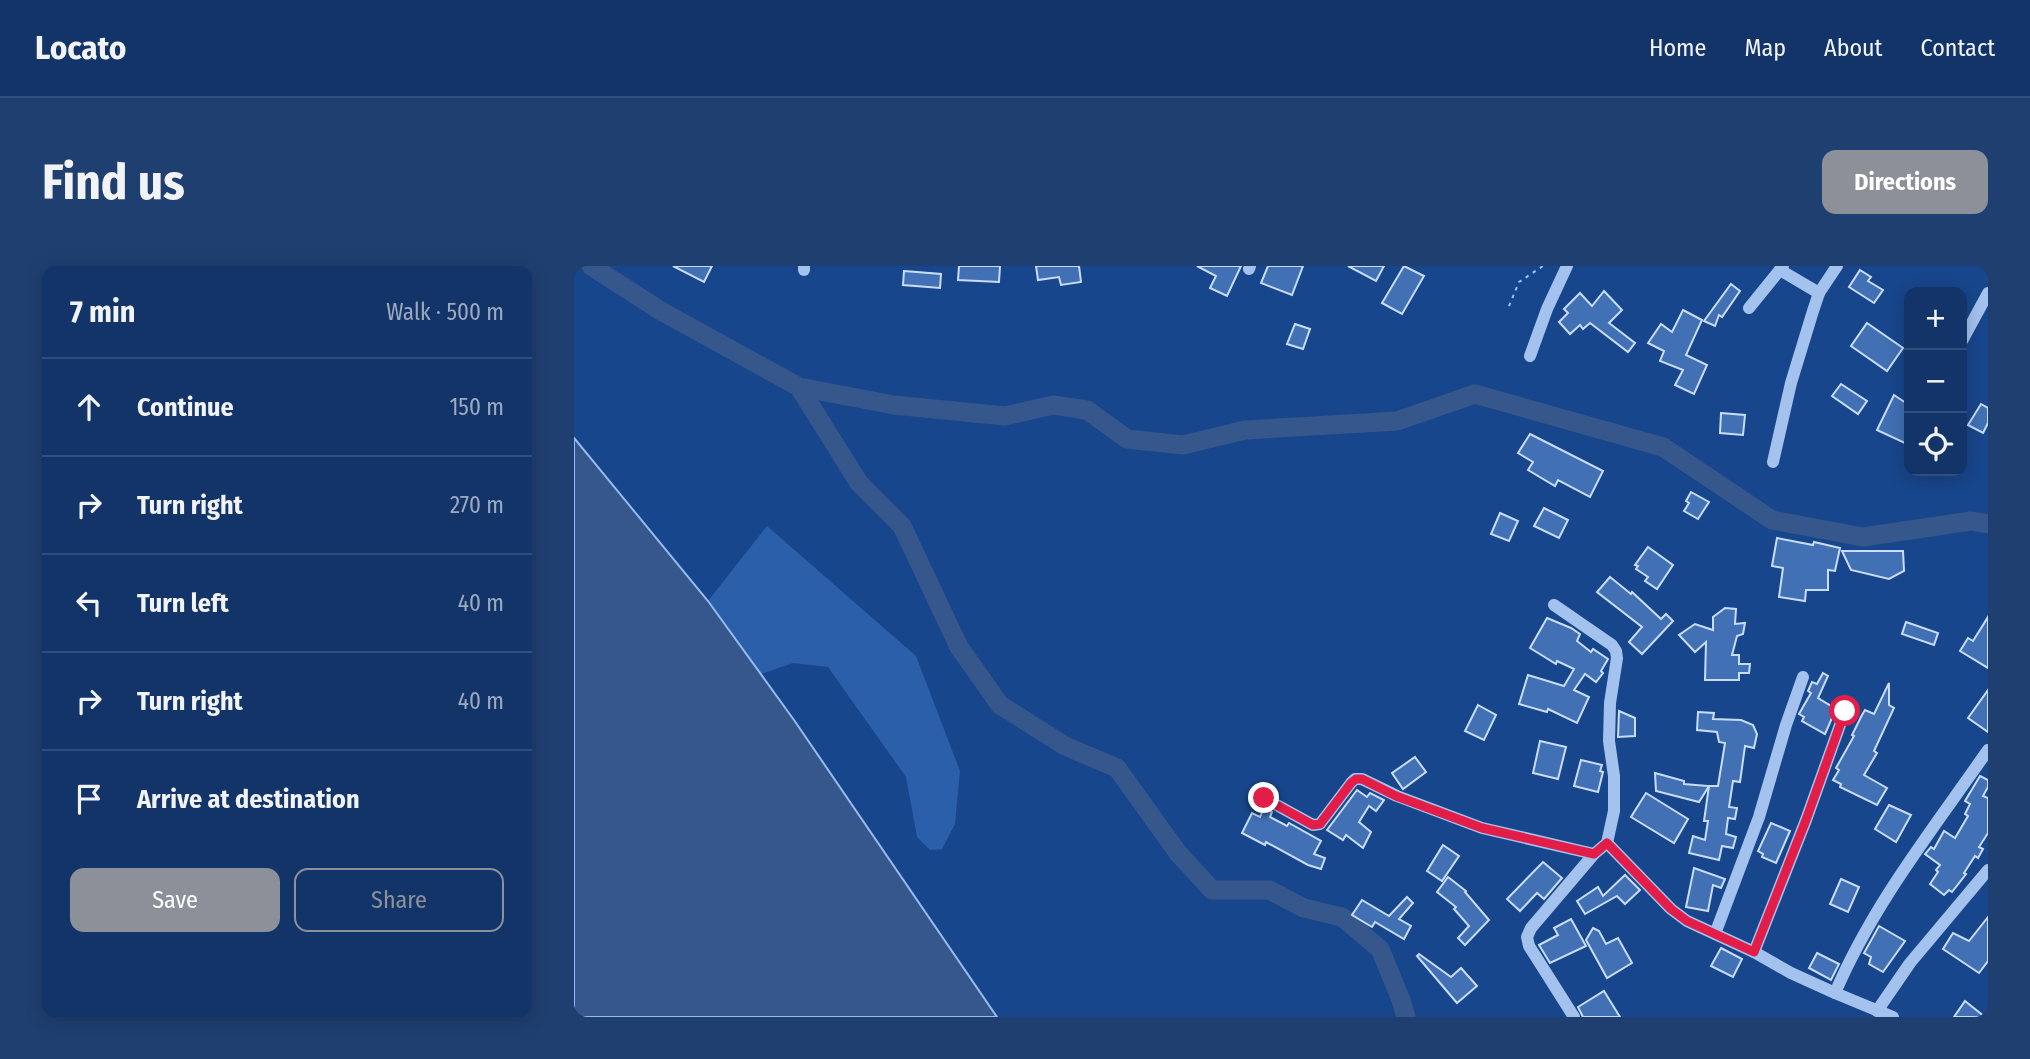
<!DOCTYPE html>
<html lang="en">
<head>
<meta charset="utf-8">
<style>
  :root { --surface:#123469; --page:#1f3f71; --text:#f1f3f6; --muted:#9caac0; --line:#314f7d; --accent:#8c9099 }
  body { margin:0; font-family:"Fira Sans Condensed",sans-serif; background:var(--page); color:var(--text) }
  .controls { position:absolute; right:21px; top:21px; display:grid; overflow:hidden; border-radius:14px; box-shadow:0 4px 18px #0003 }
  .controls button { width:63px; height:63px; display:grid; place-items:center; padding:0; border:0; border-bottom:2px solid var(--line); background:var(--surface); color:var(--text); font:35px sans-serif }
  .stop { position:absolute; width:21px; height:21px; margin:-16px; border:5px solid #e11d48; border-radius:50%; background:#fff }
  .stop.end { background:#e11d48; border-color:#fff; box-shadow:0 2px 7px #0008 }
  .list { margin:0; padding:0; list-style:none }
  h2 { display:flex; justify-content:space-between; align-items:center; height:91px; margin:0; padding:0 28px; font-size:30px }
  h2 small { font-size:23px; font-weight:400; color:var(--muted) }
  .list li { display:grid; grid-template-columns:46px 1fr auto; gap:21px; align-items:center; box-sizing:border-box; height:98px; padding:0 28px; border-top:2px solid var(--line) }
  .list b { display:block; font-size:26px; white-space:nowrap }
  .list em { font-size:23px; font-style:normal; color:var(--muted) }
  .actions { display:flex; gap:14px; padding:21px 28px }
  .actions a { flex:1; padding:16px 0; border:2px solid var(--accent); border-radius:14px; text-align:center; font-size:24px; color:var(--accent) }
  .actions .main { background:var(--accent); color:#fff }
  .icon { flex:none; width:38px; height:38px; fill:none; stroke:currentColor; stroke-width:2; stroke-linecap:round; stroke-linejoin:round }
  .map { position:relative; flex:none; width:1414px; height:751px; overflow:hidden; border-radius:14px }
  header { display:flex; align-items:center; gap:42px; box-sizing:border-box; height:98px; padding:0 35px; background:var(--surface); border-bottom:2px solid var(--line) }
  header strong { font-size:33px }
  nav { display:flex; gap:38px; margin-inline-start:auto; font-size:24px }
  .intro { display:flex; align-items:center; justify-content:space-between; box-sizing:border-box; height:168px; padding:0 42px }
  h1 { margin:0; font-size:49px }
  .button { padding:18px 32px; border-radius:14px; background:var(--accent); color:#fff; font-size:24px; font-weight:700 }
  main { display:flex; gap:42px; padding:0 42px }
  aside { flex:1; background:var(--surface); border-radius:14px; box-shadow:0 4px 18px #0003 }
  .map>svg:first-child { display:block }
  .green { fill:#2b5faa }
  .water { fill:#36578b; stroke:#95bcf1; stroke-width:2 }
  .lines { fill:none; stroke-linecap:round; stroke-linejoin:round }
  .river { stroke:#36578b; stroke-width:19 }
  .building { fill:#4170b4; stroke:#c9ddfa; stroke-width:2 }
  .path { stroke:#a3c2ee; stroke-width:2; stroke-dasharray:3.5 5; stroke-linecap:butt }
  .minor { stroke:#a3c2ee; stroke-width:12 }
  .route { stroke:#e11d48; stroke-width:9 }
</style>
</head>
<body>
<header>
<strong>Locato</strong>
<nav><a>Home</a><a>Map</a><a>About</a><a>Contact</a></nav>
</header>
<div class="intro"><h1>Find us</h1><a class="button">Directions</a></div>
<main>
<aside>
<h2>7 min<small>Walk · 500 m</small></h2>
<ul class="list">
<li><svg class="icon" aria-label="ahead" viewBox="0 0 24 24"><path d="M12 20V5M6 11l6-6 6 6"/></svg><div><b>Continue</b></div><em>150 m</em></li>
<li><svg class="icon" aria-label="right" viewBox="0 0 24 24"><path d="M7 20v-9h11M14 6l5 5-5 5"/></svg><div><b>Turn right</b></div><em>270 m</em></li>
<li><svg class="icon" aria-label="left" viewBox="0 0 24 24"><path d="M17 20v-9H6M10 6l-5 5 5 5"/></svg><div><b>Turn left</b></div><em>40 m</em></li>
<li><svg class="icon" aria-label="right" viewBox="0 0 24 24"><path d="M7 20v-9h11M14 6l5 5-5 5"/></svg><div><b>Turn right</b></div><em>40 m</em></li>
<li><svg class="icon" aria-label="arrive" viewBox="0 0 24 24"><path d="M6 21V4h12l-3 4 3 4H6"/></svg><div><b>Arrive at destination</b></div></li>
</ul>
<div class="actions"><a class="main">Save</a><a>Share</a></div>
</aside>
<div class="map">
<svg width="1414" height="751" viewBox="0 0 1414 751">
  <rect width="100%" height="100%" fill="#18468c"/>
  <!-- green -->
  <path class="green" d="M193,260L342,390L386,505L381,558L368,583L356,584L343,571L332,511L254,401L219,397L187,408L134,335Z"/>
  <!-- water -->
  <path class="water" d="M0,172L134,335L220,454L423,751H0Z"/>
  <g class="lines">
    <!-- river -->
    <g class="river">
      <path d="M17,0L87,45L225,121L320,139L431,150L479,139L513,144L553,173L609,179L671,164L823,155L901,128L1089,181L1198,254L1289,271L1397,255L1414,258"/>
      <path d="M225,121L285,217L328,260L385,381L426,439L491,480L543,502L604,587L638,624H695L730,642L768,651L806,683L827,734L832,751"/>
    </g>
  </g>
  <!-- building -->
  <g class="building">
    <path d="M99,0H138L130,16Z"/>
    <path d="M385,0H426L425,16L384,14Z"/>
    <path d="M462,0H505L507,16L487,19L485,11L464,14Z"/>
    <path d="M623,0H667L653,30L636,22L642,10Z"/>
    <path d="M694,0H729L718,29L687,17Z"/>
    <path d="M774,0H810L802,15Z"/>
    <path d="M830,0L850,10L828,48L808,37Z"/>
    <path d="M1286,4L1297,11L1294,15L1309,24L1300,37L1275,21Z"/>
    <path d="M330,5L367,8L366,22L329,19Z"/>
    <path d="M1157,18L1166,25L1148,51L1145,49L1141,60L1130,55Z"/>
    <path d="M1030,25L1048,44L1035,57L1061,77L1054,86L1016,57L1009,63L1006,59L996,68L985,56L994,47L990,43L1006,27L1018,40Z"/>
    <path d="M1109,44L1128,54L1112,89L1133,99L1120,128L1101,119L1109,104L1086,95L1090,85L1074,77L1087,58L1098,66Z"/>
    <path d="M1293,57L1329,82L1313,105L1277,80Z"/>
    <path d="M721,58L736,63L729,83L713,78Z"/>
    <path d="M1267,118L1293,135L1284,148L1258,130Z"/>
    <path d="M1320,129L1335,139V179L1303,164Z"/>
    <path d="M1407,138L1414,142V157L1409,167L1394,159Z"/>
    <path d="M1147,147L1171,149L1169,169L1146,167Z"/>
    <path d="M956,168L1029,205L1016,231L984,214L981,220L954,204L959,196L944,187Z"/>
    <path d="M1117,226L1135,236L1124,253L1110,245L1115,237L1112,235Z"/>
    <path d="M970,242L994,254L985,272L960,260Z"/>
    <path d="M926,247L944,255L935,275L917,268Z"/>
    <path d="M1203,272L1239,279L1240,276L1266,282L1261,305L1254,304V324H1232L1231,335L1205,331L1209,302L1198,300Z"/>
    <path d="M1074,281L1099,299L1083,323L1071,315L1074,311L1062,303L1064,300L1061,299Z"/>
    <path d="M1268,285H1329L1330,305L1315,313L1277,304Z"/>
    <path d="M1036,311L1057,328L1058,326L1087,353L1092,348L1099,355L1068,388L1055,376L1068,361L1023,326Z"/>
    <path d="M1151,342L1162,343L1161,358L1171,357L1169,368L1163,370L1158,389H1165V398H1176L1175,407H1165V414H1131L1132,376L1121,386L1105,369L1121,358L1139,364V351Z"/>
    <path d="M1414,351V402L1386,385L1394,372L1399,375Z"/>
    <path d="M973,352L997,362L1006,368L1003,375L1017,386L1019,383L1034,393L1027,405L1029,407L1022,416L1011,408L1000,424L1015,431L1003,457L974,443L973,446L945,438L954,409L990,420L1000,403L983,395L982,398L956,382Z"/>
    <path d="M1332,356L1364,367L1360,379L1328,368Z"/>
    <path d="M1249,407L1254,410L1244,432L1262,443L1251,468L1228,455L1230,451L1225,448L1237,427L1234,425L1238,416L1243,418Z"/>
    <path d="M1315,417V439L1320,442L1300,485L1303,487L1290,509L1313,522L1303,539L1266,521L1267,518L1259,514L1265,504L1262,502L1280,470L1278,469L1288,449L1291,444L1300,448Z"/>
    <path d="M1414,424V466L1394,452Z"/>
    <path d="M904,439L922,449L910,474L891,465Z"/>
    <path d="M1045,445L1061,452V470L1044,471Z"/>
    <path d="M1124,446L1140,447L1139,453L1167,454L1179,459L1183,468L1180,482L1171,480L1166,516L1159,515L1155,541L1163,542L1161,553L1154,552L1152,568L1162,571L1159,582L1148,580L1145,594L1115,587L1119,570L1131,574L1134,555H1130L1135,520H1144L1151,477L1145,476L1143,466L1123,464Z"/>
    <path d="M966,475L992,481L984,513L959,507Z"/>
    <path d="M841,491L852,506L829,523L818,507Z"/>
    <path d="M1007,494L1028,499L1026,505L1029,506L1024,526L1000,520Z"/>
    <path d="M1081,507L1110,515V518L1135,520L1125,536L1082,525Z"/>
    <path d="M1406,510L1414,514V521L1409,530L1414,532V567L1405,581L1409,583L1404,592L1401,590L1390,607L1392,608L1378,626L1375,624L1370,629L1356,618L1364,606L1362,604L1366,599L1351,588L1357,581L1360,583L1370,565L1381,572L1394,550L1391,548L1396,538L1391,535Z"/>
    <path d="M783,524L793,531L796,527L810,534L802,545L795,540L785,556L797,566L789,582L772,569L769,574L753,564Z"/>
    <path d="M1072,527L1114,553L1100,577L1057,551Z"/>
    <path d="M1315,539L1337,549L1322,576L1301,563Z"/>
    <path d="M690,542L698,546L696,551L713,560L715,557L747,575L740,588L751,592L747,603L734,599L692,576L691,579L668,567L678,547L686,551Z"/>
    <path d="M1197,557L1216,565L1202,597L1188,591L1189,588L1184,585Z"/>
    <path d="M869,579L885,590L868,615L853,605Z"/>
    <path d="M969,596L988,612L970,633L963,627L946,645L933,633Z"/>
    <path d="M1120,602L1151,613L1147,622L1139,619L1134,645L1112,641Z"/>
    <path d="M1051,609L1066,624L1051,638L1043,630L1011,648L1003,635L1024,621L1029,630Z"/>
    <path d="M874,611L892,625L891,626L915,654L891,679L884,672L895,660L880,643L882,641L863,626Z"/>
    <path d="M1267,613L1285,621L1274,646L1256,638Z"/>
    <path d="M833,631L839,637L825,653L837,660L830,673L801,656L798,661L778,649L788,634L815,650Z"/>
    <path d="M1414,651V695L1405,707L1369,683L1379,667L1395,675Z"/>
    <path d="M997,653L1012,680L976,697L965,679L984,669L980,662Z"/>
    <path d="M1305,660L1331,675L1309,706L1295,698L1297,691L1290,687Z"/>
    <path d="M1019,662L1025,665L1032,678L1044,672L1058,697L1033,712L1012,674Z"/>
    <path d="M1147,682L1168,693L1159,711L1137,700Z"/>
    <path d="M1243,687L1265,698L1257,714L1235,702Z"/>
    <path d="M845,688L877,711L887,702L903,720L883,737L843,690Z"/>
    <path d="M1030,725L1046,751H1009L1004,741Z"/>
    <path d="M1391,735L1411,751H1380Z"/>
  </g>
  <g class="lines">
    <!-- path -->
    <path class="path" d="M935,40L945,16L969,0"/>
    <!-- minor -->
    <g class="minor">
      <path d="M675,3L676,0"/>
      <path d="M230,4V0"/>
      <path d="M1206,4L1245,27"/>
      <path d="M1175,42L1209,0"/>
      <path d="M1388,75L1414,27"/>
      <path d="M956,90L973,43L993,0"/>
      <path d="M1199,196L1217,117L1239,45L1245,27L1263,0"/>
      <path d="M980,339L1038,379L1042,385L1043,392L1036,437L1035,475L1040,510V545L1033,577L1020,588L957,662L953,671L955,680L1000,751"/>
      <path d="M690,532L739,559L746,558L777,517L781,513H788L823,530L908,562L1020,588"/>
      <path d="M1033,577L1097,643L1113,655L1180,686L1217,707L1261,727L1319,751"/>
      <path d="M1141,668L1185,551L1212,459L1229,411"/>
      <path d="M1180,686L1232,554L1271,445"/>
      <path d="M1261,727C1299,638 1359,563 1414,484"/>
      <path d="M1303,745L1336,697L1414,604"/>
    </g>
  </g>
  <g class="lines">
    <!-- route -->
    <path class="route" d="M690,532L739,559L746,558L777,517L782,513H788L822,530L908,562L1020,588L1033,577L1097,643L1113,655L1180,686L1232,554L1271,445"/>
  </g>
</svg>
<div class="controls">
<button>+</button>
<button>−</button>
<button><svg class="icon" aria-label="locate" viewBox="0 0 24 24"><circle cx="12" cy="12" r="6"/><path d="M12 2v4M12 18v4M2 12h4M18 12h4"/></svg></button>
</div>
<div class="stop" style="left:1271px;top:445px"></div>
<div class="stop end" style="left:690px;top:532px"></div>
</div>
</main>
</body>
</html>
